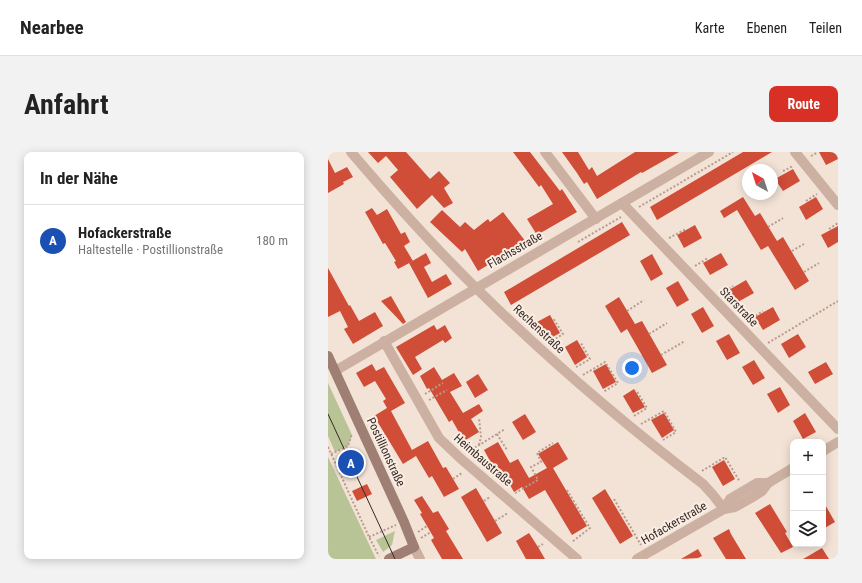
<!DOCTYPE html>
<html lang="de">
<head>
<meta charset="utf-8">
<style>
  :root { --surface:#fff; --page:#f2f2f2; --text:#222; --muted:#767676; --line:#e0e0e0; --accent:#d93025 }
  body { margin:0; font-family:"Roboto Condensed",sans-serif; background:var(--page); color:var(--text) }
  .controls { position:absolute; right:12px; bottom:12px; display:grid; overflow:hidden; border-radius:8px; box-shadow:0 2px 10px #0003 }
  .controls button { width:36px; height:36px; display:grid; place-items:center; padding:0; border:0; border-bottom:1px solid var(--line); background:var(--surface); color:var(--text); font:20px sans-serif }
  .compass { position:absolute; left:414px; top:12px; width:36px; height:36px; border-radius:50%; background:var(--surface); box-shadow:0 2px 10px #0003; rotate:321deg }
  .you { position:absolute; left:304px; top:216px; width:14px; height:14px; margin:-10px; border:3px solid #fff; border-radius:50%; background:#1a73e8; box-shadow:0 0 0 6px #1a73e833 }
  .badge { display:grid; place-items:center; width:26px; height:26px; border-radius:50%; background:var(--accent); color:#fff; font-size:13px; font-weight:700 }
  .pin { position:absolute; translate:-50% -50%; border:2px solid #fff; box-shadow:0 1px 4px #0006 }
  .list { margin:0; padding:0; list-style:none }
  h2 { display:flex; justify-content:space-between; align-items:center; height:52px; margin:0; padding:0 16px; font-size:17px }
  h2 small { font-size:13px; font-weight:400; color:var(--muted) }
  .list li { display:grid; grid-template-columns:26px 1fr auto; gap:12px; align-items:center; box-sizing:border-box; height:72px; padding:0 16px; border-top:1px solid var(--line) }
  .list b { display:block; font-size:15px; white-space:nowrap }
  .list p { margin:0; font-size:13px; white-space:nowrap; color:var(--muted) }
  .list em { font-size:13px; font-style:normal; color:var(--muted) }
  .icon { flex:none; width:22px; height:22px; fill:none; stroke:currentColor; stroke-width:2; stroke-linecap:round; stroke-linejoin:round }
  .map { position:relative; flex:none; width:510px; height:407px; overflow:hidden; border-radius:8px }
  header { display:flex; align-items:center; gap:24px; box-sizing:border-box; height:56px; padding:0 20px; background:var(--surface); border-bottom:1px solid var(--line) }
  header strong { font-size:19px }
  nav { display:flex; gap:22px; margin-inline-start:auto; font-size:14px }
  .intro { display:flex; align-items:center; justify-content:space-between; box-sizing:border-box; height:96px; padding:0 24px }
  h1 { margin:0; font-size:28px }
  .button { padding:10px 18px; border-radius:8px; background:var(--accent); color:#fff; font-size:14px; font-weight:700 }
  main { display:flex; gap:24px; padding:0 24px }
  aside { flex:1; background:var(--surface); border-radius:8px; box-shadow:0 2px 10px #0003 }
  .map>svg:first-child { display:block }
  .green { fill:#b8c396 }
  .building { fill:#d04d38 }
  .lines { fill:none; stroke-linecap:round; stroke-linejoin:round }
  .path { stroke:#b89b8d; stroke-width:2; stroke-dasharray:2 2; stroke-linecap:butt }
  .street { stroke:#ccb1a2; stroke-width:10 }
  .secondary { stroke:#9f7f74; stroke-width:10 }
  .tram { stroke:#362925; stroke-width:1 }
  .labels { text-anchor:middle; stroke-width:4; stroke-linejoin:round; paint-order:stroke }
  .street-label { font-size:12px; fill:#362925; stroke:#faeee4 }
</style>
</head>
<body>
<header>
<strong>Nearbee</strong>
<nav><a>Karte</a><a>Ebenen</a><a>Teilen</a></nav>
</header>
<div class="intro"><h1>Anfahrt</h1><a class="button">Route</a></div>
<main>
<aside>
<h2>In der Nähe<small></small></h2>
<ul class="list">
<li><span class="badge" style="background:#1a4fb4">A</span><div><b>Hofackerstraße</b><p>Haltestelle · Postillionstraße</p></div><em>180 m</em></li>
</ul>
</aside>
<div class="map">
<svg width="510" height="407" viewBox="0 0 510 407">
  <rect width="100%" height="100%" fill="#f3e3d7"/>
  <!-- green -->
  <g class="green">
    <path d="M0,231L24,283L20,294L7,300L0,284Z"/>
    <path d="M0,305L48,407H0Z"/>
    <path d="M67,379L64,393L55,400L48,388Z"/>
  </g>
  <!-- building -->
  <g class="building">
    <path d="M40,0H78L102,27L111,19L122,31L116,36L125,51L116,56L104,43L89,57L62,25L70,18L58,4L50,11Z"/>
    <path d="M185,0H202L232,39L234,37L249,60L209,83L199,67L225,52L213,33L211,35Z"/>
    <path d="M234,0H250L261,18L264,15L269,24L307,0H351L314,21L313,20L269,47L259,30L256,32L249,21Z"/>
    <path d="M415,0H444L329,68L322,55Z"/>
    <path d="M491,0H510V7L498,13Z"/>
    <path d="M0,7L7,21L19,15L25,25L15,30L16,32L0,41Z"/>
    <path d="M465,17L472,29L455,39L447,27Z"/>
    <path d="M415,45L427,64L432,61L449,89L455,85L481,129L467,138L440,94L433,98L409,58L396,66L392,59Z"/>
    <path d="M488,45L495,57L478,68L471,55Z"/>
    <path d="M44,56L49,63L59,57L73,82L77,80L82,90L76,94L85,109L70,117L66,110L68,109L57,91L55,92L37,60Z"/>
    <path d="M114,58L132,75L137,70L146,78L160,67L162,70L175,60L198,90L150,119L137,97L134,100L102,70Z"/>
    <path d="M294,70L302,83L183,153L176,140Z"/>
    <path d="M367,73L374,86L356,96L349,83Z"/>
    <path d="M510,74V90L500,96L493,83Z"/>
    <path d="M98,101L103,111L96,115L104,130L118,122L124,132L100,146L81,111Z"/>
    <path d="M393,101L400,113L382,123L375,111Z"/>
    <path d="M324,102L335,122L323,129L312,109Z"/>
    <path d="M0,116L21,154L22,153L31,169L47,160L55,174L25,192L16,177L20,175L12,159L0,165Z"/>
    <path d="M418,128L426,141L408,151L401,138Z"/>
    <path d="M350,129L361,148L349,155L338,136Z"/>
    <path d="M63,144L78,170L75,172L53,149Z"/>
    <path d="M291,145L307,172L314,169L339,213L324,221L299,177L293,181L277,154Z"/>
    <path d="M375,155L386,174L374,181L363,162Z"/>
    <path d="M445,155L452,168L435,178L427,165Z"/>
    <path d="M222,163L232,181L219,188L209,170Z"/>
    <path d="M106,173L109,178L117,173L124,186L117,191L115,188L87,205L94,217L85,223L68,195Z"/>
    <path d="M401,182L412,201L399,208L388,189Z"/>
    <path d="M470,182L478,195L461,206L453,192Z"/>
    <path d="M249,188L259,205L247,213L237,195Z"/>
    <path d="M426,208L437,226L425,233L414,215Z"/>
    <path d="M498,210L505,222L487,232L480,220Z"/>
    <path d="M44,212L48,219L56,215L77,251L63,259L84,298L100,289L115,316L118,315L131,337L116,345L104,324L101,326L88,304L75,312L46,264L59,256L55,249L58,247L47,229L36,235L28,221Z"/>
    <path d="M278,212L288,230L275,237L265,219Z"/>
    <path d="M106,215L114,228L126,221L134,234L122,240L135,261L151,252L155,259L143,267L151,280L136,289L124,268L121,270L101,236L99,237L92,224Z"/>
    <path d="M150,222L160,238L147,246L138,230Z"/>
    <path d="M452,235L462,253L450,261L439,242Z"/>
    <path d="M306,237L317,255L305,261L295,244Z"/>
    <path d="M336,261L346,278L334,286L323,268Z"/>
    <path d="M477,261L488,280L475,287L465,269Z"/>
    <path d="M197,262L208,280L195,288L184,270Z"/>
    <path d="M170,290L182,311L190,307L201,326L219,316L210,302L230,290L240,307L225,316L259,374L244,383L217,338L201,347L194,335L186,340L173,317L168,320L156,298Z"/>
    <path d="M396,308L407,327L395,334L384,315Z"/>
    <path d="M39,332L44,342L29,349L24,339Z"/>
    <path d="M148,336L174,381L159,390L133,345Z"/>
    <path d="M277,337L305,384L292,392L264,346Z"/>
    <path d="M94,344L105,361L110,359L121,377L118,379L135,407H114L103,388L106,386L92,362L94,361L86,348Z"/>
    <path d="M495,349L507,370L495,377Z"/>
    <path d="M442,352L459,380L457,381L465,395L453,401L427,361Z"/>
    <path d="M401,377L403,382L418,407H398L385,386Z"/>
    <path d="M201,381L210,395L217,407H198L188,389Z"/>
    <path d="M494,396L501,407H475Z"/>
    <path d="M370,397L374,404L370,406L353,407Z"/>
  </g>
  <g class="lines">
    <!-- path -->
    <g class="path">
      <path d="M483,4L490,0"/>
      <path d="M455,19L465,14"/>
      <path d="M478,49L489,42"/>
      <path d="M311,55L405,0"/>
      <path d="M440,75L455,66"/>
      <path d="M501,77L510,71"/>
      <path d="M341,86L358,77"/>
      <path d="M250,90L293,65"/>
      <path d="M464,99L476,92"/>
      <path d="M367,114L380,106"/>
      <path d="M476,120L491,111"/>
      <path d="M394,141L405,134"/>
      <path d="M299,159L316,148"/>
      <path d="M421,168L435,159"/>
      <path d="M321,182L339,171"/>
      <path d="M221,191L235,182L225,166"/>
      <path d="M440,191L510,149"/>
      <path d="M333,203L357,189"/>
      <path d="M248,215L262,207L253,191"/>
      <path d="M255,223L277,210L290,231L275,240"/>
      <path d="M97,242L115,231"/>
      <path d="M101,248L119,238"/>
      <path d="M306,264L319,256L308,238"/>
      <path d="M313,272L336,259L348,280L335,288"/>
      <path d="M169,282L179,298"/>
      <path d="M50,287L57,282"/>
      <path d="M151,293L153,285L151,266"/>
      <path d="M52,294L61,289"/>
      <path d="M0,295L41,385L51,404"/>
      <path d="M140,300L177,277"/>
      <path d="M3,302L20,294L24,282"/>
      <path d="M374,319L397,305L412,330"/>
      <path d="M125,327L134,321"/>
      <path d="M239,338L262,376L244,390"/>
      <path d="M187,341L210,328L203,315L213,310L209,301L225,291"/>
      <path d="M286,347L313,393"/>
      <path d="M156,349L162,345"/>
      <path d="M167,369L180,361"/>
      <path d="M90,380L99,374"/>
      <path d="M41,385L68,373"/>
      <path d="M93,386L103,380"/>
      <path d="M210,395L215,392"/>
    </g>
    <!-- street -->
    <g class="street">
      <path d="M23,0C63,47 104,93 148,136C219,206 296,272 375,332L385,343L396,357"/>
      <path d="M217,0L268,67"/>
      <path d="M467,0L510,53"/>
      <path d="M294,51L510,277"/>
      <path d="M56,189L111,286L132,306L249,407"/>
      <path d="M7,219L381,0"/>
      <path d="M495,299L510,290"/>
      <path d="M396,357L402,347L429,331H440"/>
      <path d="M86,395L92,407"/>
      <path d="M309,407L396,357L407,355L423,346L434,339L440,331L465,316"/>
    </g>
    <!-- secondary -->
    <path class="secondary" d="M0,204L76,370L86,395L61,407"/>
    <!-- tram -->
    <path class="tram" d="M0,262L67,407"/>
  </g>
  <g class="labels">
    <!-- street labels -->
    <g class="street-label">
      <text transform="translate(187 98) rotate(-30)" y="4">Flachsstraße</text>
      <text transform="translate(411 155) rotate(46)" y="4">Starstraße</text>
      <text transform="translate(211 177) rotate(43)" y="4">Rechenstraße</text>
      <text transform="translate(58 300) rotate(65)" y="4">Postillionstraße</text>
      <text transform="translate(155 308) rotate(41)" y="4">Heimbaustraße</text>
      <text transform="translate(346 371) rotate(-30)" y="4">Hofackerstraße</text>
    </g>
  </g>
</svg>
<div class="controls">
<button>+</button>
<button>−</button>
<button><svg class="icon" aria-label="layers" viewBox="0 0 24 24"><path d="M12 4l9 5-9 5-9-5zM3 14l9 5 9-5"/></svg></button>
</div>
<svg class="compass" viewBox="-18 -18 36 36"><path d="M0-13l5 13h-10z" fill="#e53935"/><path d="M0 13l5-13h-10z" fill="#767676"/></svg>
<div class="you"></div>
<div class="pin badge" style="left:23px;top:311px;background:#1a4fb4">A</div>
</div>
</main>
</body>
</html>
